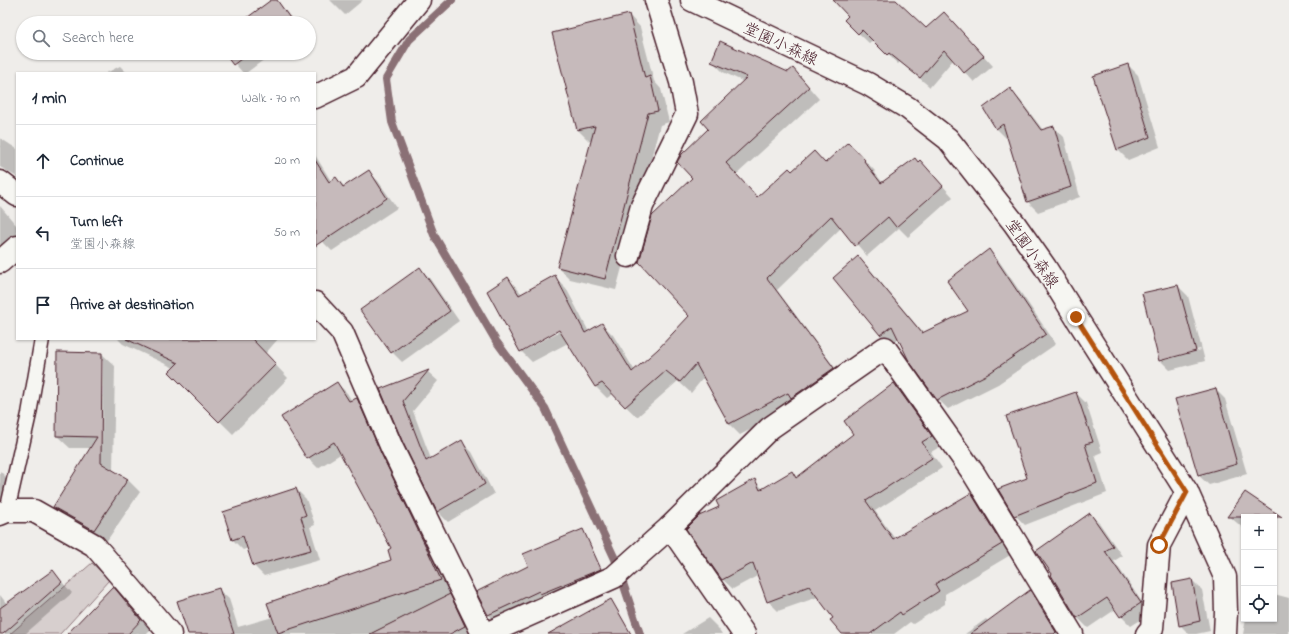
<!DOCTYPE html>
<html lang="en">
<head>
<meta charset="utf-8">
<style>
  :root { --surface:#fff; --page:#f2f2f3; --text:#1f2937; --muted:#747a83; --line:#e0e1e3 }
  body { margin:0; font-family:"Indie Flower","Klee One",sans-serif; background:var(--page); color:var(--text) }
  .controls { position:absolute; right:12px; bottom:12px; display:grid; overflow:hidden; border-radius:0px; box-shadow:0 1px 3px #0004 }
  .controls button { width:36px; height:36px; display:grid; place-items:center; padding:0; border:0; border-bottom:1px solid var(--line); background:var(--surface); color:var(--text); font:20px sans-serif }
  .stop { position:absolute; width:12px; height:12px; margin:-9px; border:3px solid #b45309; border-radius:50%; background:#fff }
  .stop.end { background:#b45309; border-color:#fff; box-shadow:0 1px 4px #0008 }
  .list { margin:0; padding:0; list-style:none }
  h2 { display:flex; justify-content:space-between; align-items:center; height:52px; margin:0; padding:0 16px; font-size:17px }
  h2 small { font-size:13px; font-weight:400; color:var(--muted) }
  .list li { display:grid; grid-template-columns:26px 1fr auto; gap:12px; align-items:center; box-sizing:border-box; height:72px; padding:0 16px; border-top:1px solid var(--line) }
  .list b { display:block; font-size:15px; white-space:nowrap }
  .list p { margin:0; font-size:13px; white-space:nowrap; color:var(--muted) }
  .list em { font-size:13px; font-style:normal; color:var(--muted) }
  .icon { flex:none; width:22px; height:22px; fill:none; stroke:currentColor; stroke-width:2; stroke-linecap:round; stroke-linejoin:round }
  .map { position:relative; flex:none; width:1289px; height:634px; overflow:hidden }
  .search { position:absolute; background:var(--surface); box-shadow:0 1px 3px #0004; left:16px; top:16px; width:300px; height:44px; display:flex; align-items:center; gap:10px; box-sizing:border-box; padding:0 14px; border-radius:22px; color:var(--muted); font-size:15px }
  .panel { position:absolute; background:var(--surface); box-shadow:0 1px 3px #0004; left:16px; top:72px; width:300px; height:268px; border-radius:0px }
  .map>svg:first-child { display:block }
  .green { fill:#d7cfce; stroke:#90777c }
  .shadow { fill:#0003; fill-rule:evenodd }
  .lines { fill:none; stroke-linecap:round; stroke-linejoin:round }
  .stream { stroke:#8a6f74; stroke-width:8 }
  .building { fill:#c6babb; stroke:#4a1f2b }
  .service-casing { stroke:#4a1f2b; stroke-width:17 }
  .minor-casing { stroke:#4a1f2b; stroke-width:25 }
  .secondary-casing { stroke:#4a1f2b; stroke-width:25 }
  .service { stroke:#f6f6f2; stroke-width:14 }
  .minor { stroke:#f6f6f2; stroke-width:22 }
  .secondary { stroke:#f6f6f2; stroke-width:22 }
  .route { stroke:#b45309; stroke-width:5 }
  .labels { text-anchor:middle; stroke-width:3.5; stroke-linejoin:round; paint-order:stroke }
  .street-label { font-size:16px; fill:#4a1f2b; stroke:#f6f6f2 }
</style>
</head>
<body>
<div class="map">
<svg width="1289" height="634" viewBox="0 0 1289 634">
  <rect width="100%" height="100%" fill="#efedea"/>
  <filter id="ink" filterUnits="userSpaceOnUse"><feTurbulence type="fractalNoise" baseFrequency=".025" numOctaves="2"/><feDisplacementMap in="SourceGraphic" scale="8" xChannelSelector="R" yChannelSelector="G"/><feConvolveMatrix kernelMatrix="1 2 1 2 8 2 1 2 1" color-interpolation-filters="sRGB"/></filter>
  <g filter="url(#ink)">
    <!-- green -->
    <path class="green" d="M92,563L109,580L60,634H10Z"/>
    <!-- shadow -->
    <g class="shadow">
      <path d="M272,0H276L284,9L295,23H242Z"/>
      <path d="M330,0H363L345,15Z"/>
      <path d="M836,0H884L926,30L954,23L993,66L974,82L953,60L930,87L900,62L898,64L873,40L869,43L845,20L850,16Z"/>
      <path d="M629,15L640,27L654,81L661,89L669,122L660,125L616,290L570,279L558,267L592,141H589L578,130Z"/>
      <path d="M226,53H273L246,73H243Z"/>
      <path d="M712,61L788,73L793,69L819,99L736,175L758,198L792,172L826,164L848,143L875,171L874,172L883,183L920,161L953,197L908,237L899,228L867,256L842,227L777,290L844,380L740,435L729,424L704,377L691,393L678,381L637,417L613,394L607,398L596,387L568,343L532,362L521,351L508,278L522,294L555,277L566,288L589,332L602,324L613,335L635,371L658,350L690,316L693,178L710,129L744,82L723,72ZM563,327L564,329L523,351V349Z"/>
      <path d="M1128,65L1138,75L1160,147L1128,160L1118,150L1094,76Z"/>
      <path d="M120,66L127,73H106Z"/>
      <path d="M1010,90L1020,100L1043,130L1054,127L1064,137L1080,197L1038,212L1028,202L1008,137L1006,138L996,128Z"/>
      <path d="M0,138L17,149V177L0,167Z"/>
      <path d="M315,155L331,181L336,178L345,187L368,171L378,181L397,208L332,251L321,240L315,245Z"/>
      <path d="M0,206L17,226V234L0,248Z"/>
      <path d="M989,250L999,261L1056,344L998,384L948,409L938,399L899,338L890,345L880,334L858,257L868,267L923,333L969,311Z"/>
      <path d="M420,269L430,279L459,321L402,362L392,352Z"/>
      <path d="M1178,286L1188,296L1205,361L1170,370L1160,360ZM1200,349L1201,350L1165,360V358Z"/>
      <path d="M118,339H278L265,354L288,378L233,434L170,372L174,368L123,344Z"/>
      <path d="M58,353L102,354L115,366L113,471L127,479L140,492L106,542L66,520L54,507L91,448H70L57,436ZM101,361H103L102,442L100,441Z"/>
      <path d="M428,372L438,381L413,411L431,459L462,442L472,452L494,494L448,522L438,512L404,442L381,389Z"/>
      <path d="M337,383L347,393L352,401L356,399L367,409L473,634H190L218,589L229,599L238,627L273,617L393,560V549L342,453L318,468L308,458Z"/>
      <path d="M894,384L904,394L941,446L931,452L942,468L875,511L895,539L971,494L981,504L1012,554L945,594V604L913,624L910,622L894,634H843L834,618L818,597L778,611L768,601L759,575L733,589L722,579L721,507L755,481L763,489L792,472L798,478L854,434Z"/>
      <path d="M1215,389L1225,399L1247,474L1209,485L1198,475Z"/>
      <path d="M1076,393L1086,403L1102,452L1095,455L1107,493L1025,525L1015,515L1028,479Z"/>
      <path d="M0,471L11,482L0,500Z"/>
      <path d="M296,489L306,499L315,525L310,527L320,560L264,576L254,566L248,548L243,550L233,540Z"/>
      <path d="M1267,508L1277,518L1274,523V517H1244V529L1229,516Z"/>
      <path d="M1090,514L1100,524L1122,556L1114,561L1150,614L1131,626L1121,616L1116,609L1088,628L1078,618L1046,565Z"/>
      <path d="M588,542L599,584L499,625L489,615L478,592L530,567Z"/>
      <path d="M53,572L72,593L25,634H0V595L7,604Z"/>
      <path d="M1192,580L1202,590L1210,631L1196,634H1189L1180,625Z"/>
      <path d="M113,588L151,630L147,634H68Z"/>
      <path d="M1030,591L1040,601L1060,634H965L986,619L989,622Z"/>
      <path d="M1274,594L1289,598V634H1243L1246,619H1274Z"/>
      <path d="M708,618L718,628L722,634H682Z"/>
    </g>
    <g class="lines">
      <!-- stream -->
      <path class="stream" d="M452,0L409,40L386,79L392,122L434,235L496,341L545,408L615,559L640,634"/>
    </g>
    <!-- building -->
    <g class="building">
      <path d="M271,0H277L292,21L290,23H240Z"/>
      <path d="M833,0H896L926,28L944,12L984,56L964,73L944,50L920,78L889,53L887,55L862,30L858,34L844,20L848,16Z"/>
      <path d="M629,14L645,78L650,76L658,111L648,113L605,279L557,267L595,126L577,130L552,33Z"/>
      <path d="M720,41L788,72L793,68L809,87L726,163L757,197L789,168L792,171L814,151L825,163L848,142L865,160L864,161L881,183L915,158L918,162L920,160L943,186L896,227L888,217L855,246L831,216L767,278L834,368L791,398L788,393L729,424L696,364L680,382L666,371L625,407L602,383L595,387L559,330L520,352L487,291L508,277L519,295L555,275L585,333L602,323L632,372L658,349L689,316L639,262L652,216L692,178L677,162L682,154L708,129L701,121L747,77L711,62Z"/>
      <path d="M224,53H249L233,65Z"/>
      <path d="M1128,64L1150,137L1117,150L1093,76Z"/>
      <path d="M1010,88L1041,130L1054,126L1071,187L1027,202L1003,124L996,129L983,108Z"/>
      <path d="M315,160L329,182L336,177L343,187L369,170L387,198L315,246Z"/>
      <path d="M989,249L1046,334L988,374L937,400L909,361L892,326L880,335L833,278L858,256L922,333L968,311L947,281Z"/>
      <path d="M420,267L450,311L391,353L360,310Z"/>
      <path d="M1178,285L1196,351L1159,361L1142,293Z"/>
      <path d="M126,339H252L276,364L219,422L169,372L178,363Z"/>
      <path d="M57,352L102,353L101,463L128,479L94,530L53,507L97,437L56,436Z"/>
      <path d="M429,370L403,401L426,461L462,440L485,484L437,512L403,443L380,389Z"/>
      <path d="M337,382L349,401L357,398L381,453L427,549L441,580L278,633L267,603L391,560L388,550L391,548L334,442L307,459L281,417Z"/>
      <path d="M894,383L932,436L922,442L932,458L866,501L893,539L971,493L1002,544L935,584L939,591L902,615L900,612L870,634H842L830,620L833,618L809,586L767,602L753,563L722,580L686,529L699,516L719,507L716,501L755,479L760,490L792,471L796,478L853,434L844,421Z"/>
      <path d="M1216,388L1237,464L1198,475L1175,399Z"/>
      <path d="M1076,392L1093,442L1085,444L1097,483L1014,516L998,489L1027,478L1006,416Z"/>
      <path d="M296,488L306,515L301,517L311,550L253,566L243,536L232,540L223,512Z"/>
      <path d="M1245,492L1282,517H1227Z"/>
      <path d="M1090,513L1113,546L1105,551L1141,603L1120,617L1107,598L1077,618L1051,575L1052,574L1036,551Z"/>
      <path d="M583,529L601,569L540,594L539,591L488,615L476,592L528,566L523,554Z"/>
      <path d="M53,570L62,582L3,634H0V608Z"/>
      <path d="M1192,579L1200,621L1179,626L1172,583Z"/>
      <path d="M113,586L141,620L128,634H67Z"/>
      <path d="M219,588L234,634H188L177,601Z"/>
      <path d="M1030,590L1056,632L1054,634H970Z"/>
      <path d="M450,594L465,626L450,634H370Z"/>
      <path d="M611,599L631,634H548Z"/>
    </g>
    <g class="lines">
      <!-- service casing -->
      <g class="service-casing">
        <path id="service" d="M7,511L29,414L42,339"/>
      </g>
      <!-- minor casing -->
      <g class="minor-casing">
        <g id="minor">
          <path d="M315,97L356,77L419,0"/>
          <path d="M0,182L17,195"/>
          <path d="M628,256L642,206L687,114L681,82L656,0"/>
          <path d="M0,262L17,247"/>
          <path d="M315,303L342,332L392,448L483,634"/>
          <path d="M0,514L7,511H34L94,545L170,634"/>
          <path d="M670,527L744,634"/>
          <path d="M486,634L614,577L670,527L770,428L885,348L974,474L1072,634"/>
          <path d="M1147,634L1152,628L1159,545L1187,492"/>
        </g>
      </g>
      <!-- secondary casing -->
      <g class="secondary-casing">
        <path id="secondary" d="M692,0L868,84L908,108L948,139L1014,223L1045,267L1076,317L1187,492L1225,577L1226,612L1225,634"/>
      </g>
      <!-- service -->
      <use href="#service" class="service"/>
      <!-- minor -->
      <use href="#minor" class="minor"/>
      <!-- secondary -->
      <use href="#secondary" class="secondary"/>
    </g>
  </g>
  <g class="lines" filter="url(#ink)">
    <!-- route -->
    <path class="route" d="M1076,317L1187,492L1159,545"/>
  </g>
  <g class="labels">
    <!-- street labels -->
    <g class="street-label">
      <text transform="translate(781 43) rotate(25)" y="6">堂園小森線</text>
      <text transform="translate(1033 253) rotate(55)" y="6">堂園小森線</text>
    </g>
  </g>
</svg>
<div class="controls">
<button>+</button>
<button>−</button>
<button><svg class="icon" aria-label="locate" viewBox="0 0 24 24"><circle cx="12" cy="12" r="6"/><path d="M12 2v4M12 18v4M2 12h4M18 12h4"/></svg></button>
</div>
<div class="stop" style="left:1159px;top:545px"></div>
<div class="stop end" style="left:1076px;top:317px"></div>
<div class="search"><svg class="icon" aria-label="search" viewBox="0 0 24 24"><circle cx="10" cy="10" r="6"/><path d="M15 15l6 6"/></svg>Search here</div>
<section class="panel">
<h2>1 min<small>Walk · 70 m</small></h2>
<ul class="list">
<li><svg class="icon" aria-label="ahead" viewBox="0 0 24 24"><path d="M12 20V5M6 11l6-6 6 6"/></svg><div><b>Continue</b></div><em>20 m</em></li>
<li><svg class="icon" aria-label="left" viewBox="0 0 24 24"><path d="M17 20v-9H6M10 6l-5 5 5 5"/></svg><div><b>Turn left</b><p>堂園小森線</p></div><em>50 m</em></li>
<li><svg class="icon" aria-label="arrive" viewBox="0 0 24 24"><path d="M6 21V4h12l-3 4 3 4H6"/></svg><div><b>Arrive at destination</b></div></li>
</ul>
</section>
</div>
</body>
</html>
